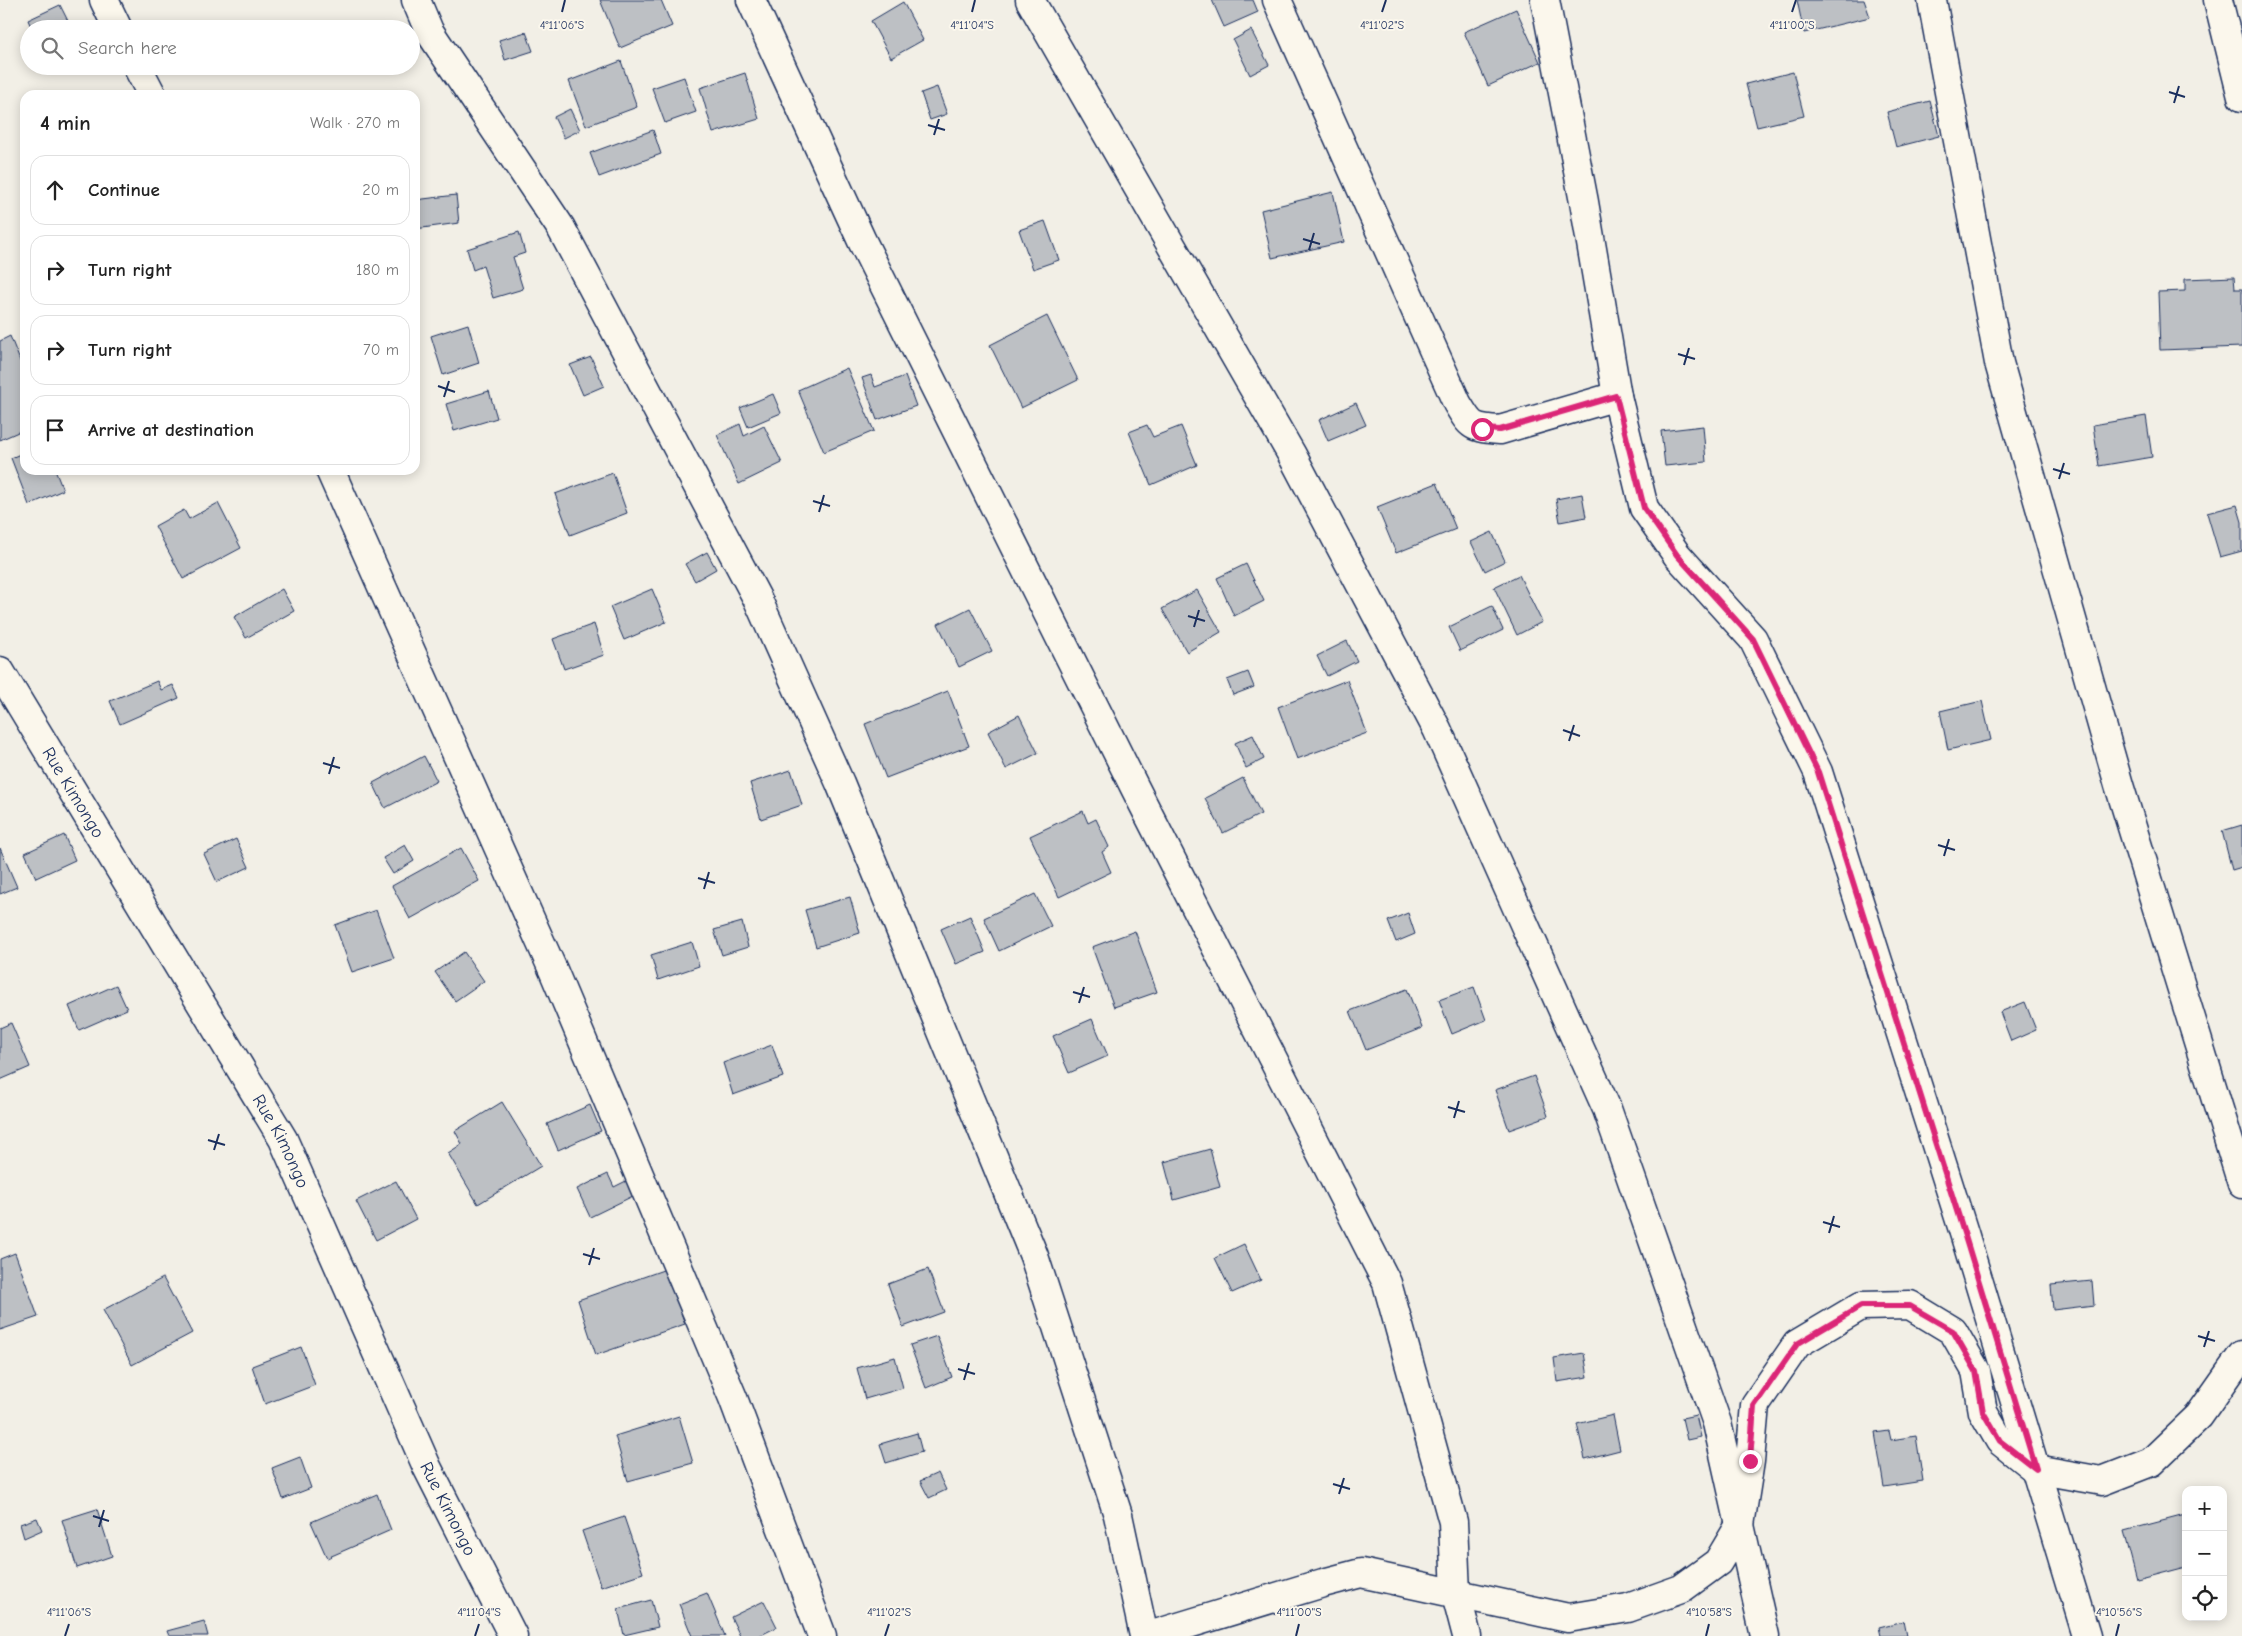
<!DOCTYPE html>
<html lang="en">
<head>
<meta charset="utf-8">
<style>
  :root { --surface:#fff; --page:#f6f6f6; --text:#222; --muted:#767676; --line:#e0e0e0 }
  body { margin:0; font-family:"Comic Neue",sans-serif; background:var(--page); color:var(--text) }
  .controls { position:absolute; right:15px; bottom:15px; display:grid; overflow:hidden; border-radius:10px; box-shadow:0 2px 12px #0003 }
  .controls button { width:45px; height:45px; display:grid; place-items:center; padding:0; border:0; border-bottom:1px solid var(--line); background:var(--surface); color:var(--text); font:25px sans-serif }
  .stop { position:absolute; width:15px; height:15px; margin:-11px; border:4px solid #db2777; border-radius:50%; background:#fff }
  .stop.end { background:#db2777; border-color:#fff; box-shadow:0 1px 5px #0008 }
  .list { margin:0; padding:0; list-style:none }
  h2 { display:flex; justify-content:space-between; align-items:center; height:65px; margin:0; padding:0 20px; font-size:21px }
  h2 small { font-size:16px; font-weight:400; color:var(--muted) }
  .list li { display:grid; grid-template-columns:32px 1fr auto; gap:15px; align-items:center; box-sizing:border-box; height:70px; margin:0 10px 10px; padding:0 10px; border:1px solid var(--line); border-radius:15px }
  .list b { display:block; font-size:19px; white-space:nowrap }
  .list em { font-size:16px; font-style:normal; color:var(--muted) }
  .icon { flex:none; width:28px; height:28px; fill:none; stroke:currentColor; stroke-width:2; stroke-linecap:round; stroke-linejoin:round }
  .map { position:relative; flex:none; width:2242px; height:1636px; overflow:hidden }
  .search { position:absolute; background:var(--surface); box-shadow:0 2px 12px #0003; left:20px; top:20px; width:400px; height:55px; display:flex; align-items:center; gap:12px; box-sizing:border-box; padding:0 18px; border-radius:28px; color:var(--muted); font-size:19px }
  .panel { position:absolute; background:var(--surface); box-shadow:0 2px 12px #0003; left:20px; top:90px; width:400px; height:385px; border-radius:15px }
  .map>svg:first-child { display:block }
  .building { fill:#bdc0c4; stroke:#1b2f5e }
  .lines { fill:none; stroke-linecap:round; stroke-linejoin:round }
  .minor-casing { stroke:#1b2f5e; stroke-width:31 }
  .minor { stroke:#fbf7ec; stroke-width:28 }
  .route { stroke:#db2777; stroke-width:6 }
  .ticks { fill:none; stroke:#1b2f5e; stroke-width:2 }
  .labels { text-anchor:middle; stroke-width:4; stroke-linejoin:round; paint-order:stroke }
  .street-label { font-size:18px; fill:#1b2f5e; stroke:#fbf7ec }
  .ticks-label { font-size:12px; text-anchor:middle; fill:#1b2f5e; stroke:#fbf7ec; stroke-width:4; stroke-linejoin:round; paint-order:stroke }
</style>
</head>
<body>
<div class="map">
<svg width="2242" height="1636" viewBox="0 0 2242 1636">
  <rect width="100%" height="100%" fill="#f2efe6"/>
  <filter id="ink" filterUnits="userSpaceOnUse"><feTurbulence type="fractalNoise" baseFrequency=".02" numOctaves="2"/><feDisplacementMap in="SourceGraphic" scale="10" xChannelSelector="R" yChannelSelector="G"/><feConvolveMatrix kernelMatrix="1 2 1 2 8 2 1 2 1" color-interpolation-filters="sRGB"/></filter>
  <g filter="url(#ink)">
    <!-- building -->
    <g class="building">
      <path d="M600,0H661L672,26L620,48Z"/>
      <path d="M1212,0H1253L1258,12L1224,27Z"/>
      <path d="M1797,0H1864L1870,17L1804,33Z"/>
      <path d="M903,2L923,40L891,58L871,21Z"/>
      <path d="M60,5L72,29H32L28,20Z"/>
      <path d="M1516,9L1540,62L1488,86L1464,32Z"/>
      <path d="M1251,30L1269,65L1250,75L1233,40Z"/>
      <path d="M526,32L533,51L505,60L499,40Z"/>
      <path d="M621,61L637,107L586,126L569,81Z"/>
      <path d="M1793,72L1804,116L1757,127L1746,84Z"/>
      <path d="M745,73L759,119L713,133L700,88Z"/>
      <path d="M684,77L696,112L665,123L652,88Z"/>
      <path d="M937,87L947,114L930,120L921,93Z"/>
      <path d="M1930,101L1939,136L1896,147L1887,112Z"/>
      <path d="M570,109L580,130L564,138L554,117Z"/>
      <path d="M653,130L661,154L599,177L590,153Z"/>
      <path d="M1333,192L1344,242L1272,258L1261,210Z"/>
      <path d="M456,195L459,223L415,229V200Z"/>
      <path d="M1045,221L1059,260L1033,269L1019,230Z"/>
      <path d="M519,232L525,253L513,257L523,289L493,298L483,266L473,270L467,249Z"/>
      <path d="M2234,277L2235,289H2242V347L2160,350L2158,292L2185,291V279Z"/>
      <path d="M1047,316L1078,380L1021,408L990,345Z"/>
      <path d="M468,324L479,363L443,375L431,336Z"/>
      <path d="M10,336L25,373V429L0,440V341Z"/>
      <path d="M591,357L604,386L583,395L570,365Z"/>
      <path d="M847,368L874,431L824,452L798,390Z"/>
      <path d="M871,375L875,387L905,376L916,406L877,420L862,378Z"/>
      <path d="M489,391L497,418L454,431L446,404Z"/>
      <path d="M773,394L781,413L748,427L740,408Z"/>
      <path d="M1356,403L1366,425L1328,441L1319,420Z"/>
      <path d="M2146,416L2152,457L2099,466L2093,425Z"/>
      <path d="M740,424L744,436L764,426L782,463L739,484L717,435Z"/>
      <path d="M1147,425L1153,437L1181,426L1197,465L1151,485L1129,432Z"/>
      <path d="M1703,426L1706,462L1665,466L1661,431Z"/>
      <path d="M25,452V470H55L63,490L29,505L11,458Z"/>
      <path d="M613,473L627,513L570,535L555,494Z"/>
      <path d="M1437,483L1456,529L1396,553L1377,507Z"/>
      <path d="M1582,494L1586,517L1560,522L1556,499Z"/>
      <path d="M218,503L241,548L183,579L155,526L184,510L189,519Z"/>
      <path d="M2237,505L2242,522V551L2220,557L2207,513Z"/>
      <path d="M1492,532L1505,561L1485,571L1471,542Z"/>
      <path d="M707,552L716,569L695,581L685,564Z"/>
      <path d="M1246,564L1264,601L1234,616L1217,578Z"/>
      <path d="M1519,575L1542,622L1517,635L1494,587Z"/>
      <path d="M282,589L294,611L246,638L234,617Z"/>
      <path d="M652,589L666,622L624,640L610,607Z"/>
      <path d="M1197,590L1221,632L1187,652L1162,609Z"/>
      <path d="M1492,606L1503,630L1460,651L1449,627Z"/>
      <path d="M970,608L992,651L959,667L938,624Z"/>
      <path d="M594,624L604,655L564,669L553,639Z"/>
      <path d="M1347,641L1357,661L1327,676L1317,656Z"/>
      <path d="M1248,672L1254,687L1233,695L1227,680Z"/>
      <path d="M1347,680L1367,733L1297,759L1278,707Z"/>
      <path d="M157,681L161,690L173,685L179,698L120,724L110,701Z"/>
      <path d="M948,691L969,746L886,778L865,724Z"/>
      <path d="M1982,701L1991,740L1948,750L1940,711Z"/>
      <path d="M1019,715L1038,753L1006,769L988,732Z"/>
      <path d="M1253,735L1264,759L1246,768L1235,743Z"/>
      <path d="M424,756L437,781L385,808L373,783Z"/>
      <path d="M791,770L802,805L761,819L750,783Z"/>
      <path d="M1243,778L1261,814L1223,833L1205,798Z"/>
      <path d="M1083,811L1088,823L1096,819L1109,847L1102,852L1111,872L1059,897L1030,836Z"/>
      <path d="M2242,825V867L2232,870L2222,831Z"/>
      <path d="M64,835L75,860L36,878L25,853Z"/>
      <path d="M236,839L249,867L217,882L204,854Z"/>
      <path d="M405,845L414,861L393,874L383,858Z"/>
      <path d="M0,848L17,887L0,894Z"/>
      <path d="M461,848L479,881L410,919L392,886Z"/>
      <path d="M1035,894L1051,926L999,951L984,918Z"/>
      <path d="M850,897L860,933L816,947L805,910Z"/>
      <path d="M376,910L394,958L352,972L335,925Z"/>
      <path d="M1408,913L1415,934L1396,942L1388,921Z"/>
      <path d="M970,916L985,952L956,964L941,929Z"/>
      <path d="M742,922L748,947L722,955L714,930Z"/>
      <path d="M1135,931L1157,992L1114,1007L1092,947Z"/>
      <path d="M692,942L699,966L658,980L651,955Z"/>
      <path d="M464,952L484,981L455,1001L435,972Z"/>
      <path d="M116,985L127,1009L79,1030L69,1006Z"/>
      <path d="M1474,987L1486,1020L1452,1034L1439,1000Z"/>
      <path d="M1407,989L1422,1028L1366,1050L1350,1011Z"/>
      <path d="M2025,1002L2036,1030L2011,1041L2000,1012Z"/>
      <path d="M1092,1019L1108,1056L1069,1073L1053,1036Z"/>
      <path d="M11,1023L30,1067L0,1080V1028Z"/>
      <path d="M772,1045L783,1077L733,1095L723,1063Z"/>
      <path d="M1534,1076L1548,1116L1509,1130L1495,1090Z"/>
      <path d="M502,1102L541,1166L478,1204L448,1153L462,1144L455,1131Z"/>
      <path d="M590,1105L601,1131L558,1150L547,1124Z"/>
      <path d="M1210,1149L1220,1187L1174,1200L1164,1162Z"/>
      <path d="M608,1174L614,1187L628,1180L635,1195L590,1217L577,1189Z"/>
      <path d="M396,1181L416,1219L376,1240L356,1201Z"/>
      <path d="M1244,1244L1261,1280L1232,1293L1215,1258Z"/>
      <path d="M15,1253L38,1317L0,1330V1259Z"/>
      <path d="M666,1269L685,1324L596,1355L578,1300Z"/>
      <path d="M928,1269L944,1312L903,1327L888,1284Z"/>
      <path d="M163,1278L192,1333L132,1365L103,1310Z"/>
      <path d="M2092,1281L2094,1305L2053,1310L2051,1285Z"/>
      <path d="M937,1336L952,1377L926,1388L910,1345Z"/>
      <path d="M301,1347L315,1385L265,1404L252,1366Z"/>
      <path d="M1584,1353L1588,1377L1557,1382L1554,1358Z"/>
      <path d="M895,1357L903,1388L865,1399L857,1368Z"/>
      <path d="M1613,1415L1620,1450L1585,1459L1577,1424Z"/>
      <path d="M1696,1415L1701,1437L1687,1440L1682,1418Z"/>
      <path d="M679,1416L693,1463L628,1481L615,1436Z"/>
      <path d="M1889,1431L1891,1440L1916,1436L1923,1481L1884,1487L1875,1433Z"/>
      <path d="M917,1433L922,1452L886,1463L880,1444Z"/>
      <path d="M300,1457L311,1488L283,1499L272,1468Z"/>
      <path d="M938,1473L946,1490L929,1498L920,1481Z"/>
      <path d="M377,1494L391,1530L327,1558L311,1522Z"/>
      <path d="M97,1509L112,1556L77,1568L62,1520Z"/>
      <path d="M2185,1515L2186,1567L2137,1580L2124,1531Z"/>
      <path d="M624,1517L643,1573L601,1587L582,1531Z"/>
      <path d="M37,1518L42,1530L24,1538L20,1524Z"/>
      <path d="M707,1593L725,1636H692L679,1604Z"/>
      <path d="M651,1600L658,1627L624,1635L618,1609Z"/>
      <path d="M764,1601L777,1627L759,1636H740L731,1617Z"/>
      <path d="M204,1621L208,1636H169L167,1631Z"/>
      <path d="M1903,1621L1906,1636H1881L1879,1627Z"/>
    </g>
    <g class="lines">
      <!-- minor casing -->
      <g class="minor-casing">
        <g id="minor">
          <path d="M104,0L118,29"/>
          <path d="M416,0L429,31L561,228L758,600L840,783L1034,1256L1118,1515L1144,1636"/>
          <path d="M751,0L862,241L1135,788L1387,1283L1453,1522L1456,1594L1467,1636"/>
          <path d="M1030,0L1292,455L1437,729L1607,1109L1717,1423L1765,1636"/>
          <path d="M1277,0L1457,403C1471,427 1472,428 1500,430L1617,396"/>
          <path d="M1545,0L1584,202L1617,396L1644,508L1677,555L1753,639L1818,772L1964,1233L2086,1636"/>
          <path d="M1932,0L1999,363L2119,785L2242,1184"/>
          <path d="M2218,0L2242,97"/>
          <path d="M137,66L152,95"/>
          <path d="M330,470L553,970L733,1398L822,1636"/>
          <path id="s1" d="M0,671L283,1139L427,1467L513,1636"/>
          <path d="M1149,1636L1323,1583L1361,1573L1568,1618L1628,1608L1681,1589L1718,1562L1740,1525L1750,1461L1755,1405L1797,1344L1861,1306L1910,1305L1953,1331L1976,1371L1983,1412L2000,1441L2035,1469L2102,1481L2151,1462L2199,1416L2242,1355"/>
        </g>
      </g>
      <!-- minor -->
      <use href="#minor" class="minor"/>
    </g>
  </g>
  <g class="lines" filter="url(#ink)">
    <!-- route -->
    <path class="route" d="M1482,429L1500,430L1616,396L1644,508L1677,555L1753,639L1818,772L1964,1233L2036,1469L2000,1441L1983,1412L1976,1371L1953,1331L1910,1306H1861L1797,1344L1754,1406L1750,1461"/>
  </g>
  <!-- ticks -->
  <path class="ticks" d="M562,12L565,0M972,12L975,0M1382,12L1386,0M1792,12L1796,0M2169,92L2185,97M2174,103L2179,86M928,125L945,130M934,135L939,119M1303,239L1320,244M1309,250L1314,233M1678,354L1695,359M1684,365L1689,348M438,386L455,392M444,397L449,381M2053,469L2070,474M2059,479L2064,463M813,501L830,506M819,512L824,495M1188,616L1205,621M1194,627L1199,610M1563,730L1580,736M1569,741L1574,725M323,763L340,768M329,774L334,757M1938,845L1955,850M1944,856L1949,839M698,878L715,883M704,889L709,872M1073,992L1090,997M1079,1003L1084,987M1448,1107L1465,1112M1454,1118L1459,1101M208,1140L225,1145M214,1150L219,1134M1823,1222L1840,1227M1829,1233L1834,1216M583,1254L600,1259M589,1265L594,1248M2198,1336L2215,1341M2204,1347L2209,1331M958,1369L975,1374M964,1380L969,1363M1333,1484L1350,1489M1339,1494L1344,1478M93,1516L109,1521M99,1527L104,1510M65,1636L69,1624M475,1636L479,1624M885,1636L889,1624M1296,1636L1299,1624M1706,1636L1709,1624M2116,1636L2119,1624"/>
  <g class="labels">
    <!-- street labels -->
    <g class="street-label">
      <text dy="6" stroke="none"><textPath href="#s1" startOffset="142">Rue Kimongo</textPath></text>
      <text dy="6" stroke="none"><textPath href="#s1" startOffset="548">Rue Kimongo</textPath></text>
      <text dy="6" stroke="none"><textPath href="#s1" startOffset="952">Rue Kimongo</textPath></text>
    </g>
  </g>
  <g class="ticks-label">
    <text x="562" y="29">4°11'06"S</text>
    <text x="972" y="29">4°11'04"S</text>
    <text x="1382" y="29">4°11'02"S</text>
    <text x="1792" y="29">4°11'00"S</text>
    <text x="69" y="1616">4°11'06"S</text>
    <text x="479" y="1616">4°11'04"S</text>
    <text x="889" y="1616">4°11'02"S</text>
    <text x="1299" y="1616">4°11'00"S</text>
    <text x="1709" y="1616">4°10'58"S</text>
    <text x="2119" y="1616">4°10'56"S</text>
  </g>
</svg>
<div class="controls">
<button>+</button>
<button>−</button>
<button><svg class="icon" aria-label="locate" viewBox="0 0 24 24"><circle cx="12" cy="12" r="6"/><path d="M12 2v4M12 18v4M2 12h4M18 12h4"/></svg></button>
</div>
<div class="stop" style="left:1482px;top:429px"></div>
<div class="stop end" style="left:1750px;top:1461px"></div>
<div class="search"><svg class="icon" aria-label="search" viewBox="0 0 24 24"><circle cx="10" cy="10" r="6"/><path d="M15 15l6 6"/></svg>Search here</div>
<section class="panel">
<h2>4 min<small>Walk · 270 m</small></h2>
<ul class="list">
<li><svg class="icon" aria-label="ahead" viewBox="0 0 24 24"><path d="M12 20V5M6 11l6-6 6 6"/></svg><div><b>Continue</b></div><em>20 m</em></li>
<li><svg class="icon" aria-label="right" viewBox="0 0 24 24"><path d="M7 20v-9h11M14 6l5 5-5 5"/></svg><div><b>Turn right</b></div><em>180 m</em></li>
<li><svg class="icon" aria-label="right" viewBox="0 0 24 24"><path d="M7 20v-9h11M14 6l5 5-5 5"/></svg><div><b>Turn right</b></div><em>70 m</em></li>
<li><svg class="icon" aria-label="arrive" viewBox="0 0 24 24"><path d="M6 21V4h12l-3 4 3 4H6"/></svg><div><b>Arrive at destination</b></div></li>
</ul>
</section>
</div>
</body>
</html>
